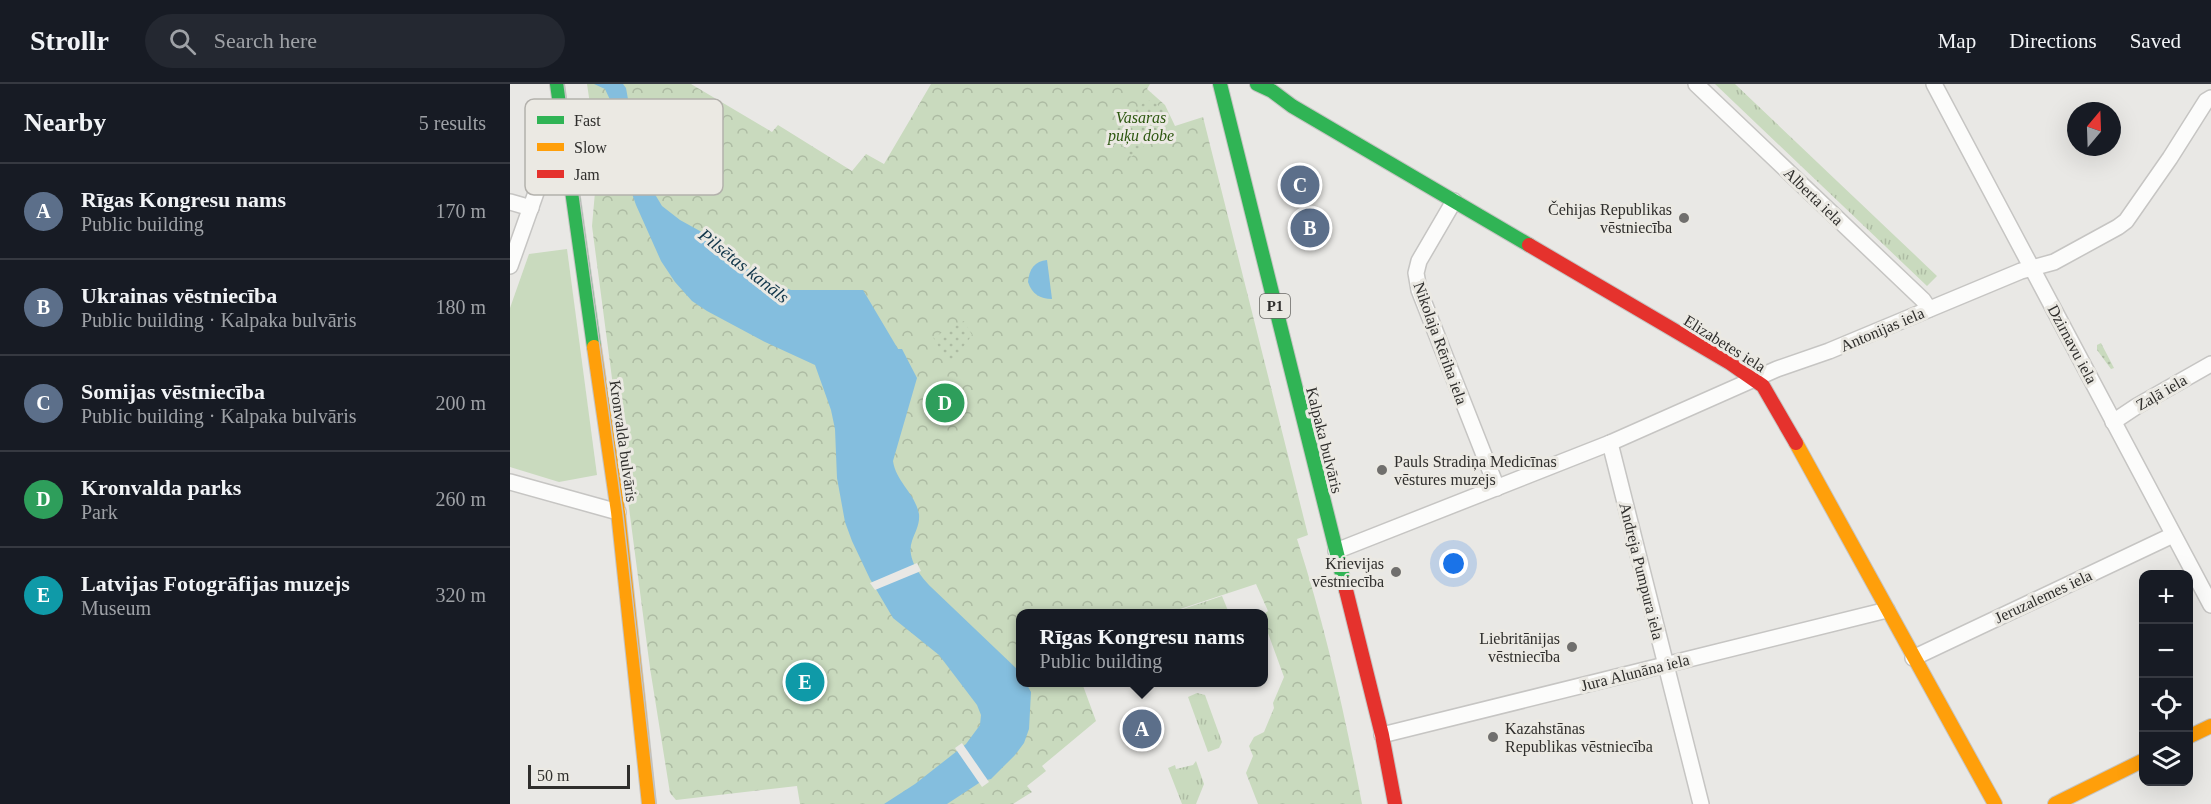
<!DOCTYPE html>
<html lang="en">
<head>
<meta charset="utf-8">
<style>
  :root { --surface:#171b24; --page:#242831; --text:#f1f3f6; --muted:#9ea1a6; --line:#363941; --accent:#1a73e8 }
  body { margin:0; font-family:Georgia,serif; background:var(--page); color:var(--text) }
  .controls { position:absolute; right:18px; bottom:18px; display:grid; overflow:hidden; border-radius:12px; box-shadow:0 6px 24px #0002 }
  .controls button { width:54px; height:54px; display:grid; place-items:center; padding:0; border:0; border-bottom:2px solid var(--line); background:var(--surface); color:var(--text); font:30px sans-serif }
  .compass { position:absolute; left:1557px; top:18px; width:54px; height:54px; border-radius:50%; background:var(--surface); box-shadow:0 6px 24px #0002; rotate:19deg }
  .scale { position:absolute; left:18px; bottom:15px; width:102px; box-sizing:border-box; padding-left:6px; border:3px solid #2f2e2c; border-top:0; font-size:16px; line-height:21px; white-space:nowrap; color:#2f2e2c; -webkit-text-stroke:4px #ebe9e3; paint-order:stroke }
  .you { position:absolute; left:944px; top:480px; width:21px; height:21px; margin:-15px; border:4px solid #fff; border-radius:50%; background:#1a73e8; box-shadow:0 0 0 9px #1a73e833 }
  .badge { display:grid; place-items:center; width:39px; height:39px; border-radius:50%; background:var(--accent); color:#fff; font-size:20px; font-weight:700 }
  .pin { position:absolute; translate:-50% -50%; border:3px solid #fff; box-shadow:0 2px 6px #0006 }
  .popup { position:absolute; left:506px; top:525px; width:252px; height:78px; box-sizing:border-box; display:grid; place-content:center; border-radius:12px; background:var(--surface); filter:drop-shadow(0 2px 4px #0005); font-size:20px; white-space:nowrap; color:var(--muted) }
  .popup b { font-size:22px; color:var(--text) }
  .popup::after { content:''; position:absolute; left:50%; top:100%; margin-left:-12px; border:12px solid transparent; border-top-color:var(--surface) }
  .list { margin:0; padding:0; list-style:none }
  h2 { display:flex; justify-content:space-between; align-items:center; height:78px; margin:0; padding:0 24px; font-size:26px }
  h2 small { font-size:20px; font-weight:400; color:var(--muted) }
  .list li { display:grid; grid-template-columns:39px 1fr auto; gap:18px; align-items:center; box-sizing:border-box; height:96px; padding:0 24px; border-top:2px solid var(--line) }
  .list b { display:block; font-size:22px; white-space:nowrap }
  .list p { margin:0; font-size:20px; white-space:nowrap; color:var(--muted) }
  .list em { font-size:20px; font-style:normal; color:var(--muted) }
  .icon { flex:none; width:33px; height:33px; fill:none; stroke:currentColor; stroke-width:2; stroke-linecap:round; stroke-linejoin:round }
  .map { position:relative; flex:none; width:1701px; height:720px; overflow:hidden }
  header { display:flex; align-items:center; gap:36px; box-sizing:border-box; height:84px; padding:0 30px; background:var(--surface); border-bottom:2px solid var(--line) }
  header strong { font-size:28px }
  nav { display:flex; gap:33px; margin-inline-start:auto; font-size:21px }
  .search { width:420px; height:54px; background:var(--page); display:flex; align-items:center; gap:15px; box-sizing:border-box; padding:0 21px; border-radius:33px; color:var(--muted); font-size:22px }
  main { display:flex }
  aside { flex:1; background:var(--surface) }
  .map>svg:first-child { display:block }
  .grass { fill:url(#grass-tufts) }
  .park { fill:url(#park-crowns) }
  .garden { fill:url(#garden-dots) }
  .pitch { fill:#c9dabe }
  .water { fill:#84bede }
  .pier { fill:#e9e8e5 }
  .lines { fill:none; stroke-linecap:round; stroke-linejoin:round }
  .street-casing { stroke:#c6c5c3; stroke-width:18 }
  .fast-casing { stroke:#c6c5c3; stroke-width:16 }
  .slow-casing { stroke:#c6c5c3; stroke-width:16 }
  .jam-casing { stroke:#c6c5c3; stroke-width:16 }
  .street { stroke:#fcfcfb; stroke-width:15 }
  .fast { stroke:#30b455; stroke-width:14 }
  .slow { stroke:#ff9f0a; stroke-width:14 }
  .jam { stroke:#e5322d; stroke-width:14 }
  .tram { stroke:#c3c3c1; stroke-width:1.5 }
  .poi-dot { fill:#706f6d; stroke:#ebe9e3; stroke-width:2 }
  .labels { text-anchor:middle; stroke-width:6; stroke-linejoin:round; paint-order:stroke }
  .shield { fill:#ebe9e3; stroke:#676663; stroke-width:1.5 }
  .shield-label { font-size:15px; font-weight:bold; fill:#2f2e2c }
  .park-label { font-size:16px; font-style:italic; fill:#2d5710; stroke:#ebe9e3 }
  .street-label { font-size:16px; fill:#2f2e2c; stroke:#ebe9e3 }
  .poi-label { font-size:16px; fill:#2f2e2c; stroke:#ebe9e3; text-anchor:end }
  .water-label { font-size:18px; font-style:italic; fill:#11364a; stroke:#ebe9e3 }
  .key { fill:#ebe9e3; stroke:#b3b1ac; stroke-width:1.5 }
  .key-label { font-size:16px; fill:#2f2e2c }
</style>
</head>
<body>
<header>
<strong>Strollr</strong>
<div class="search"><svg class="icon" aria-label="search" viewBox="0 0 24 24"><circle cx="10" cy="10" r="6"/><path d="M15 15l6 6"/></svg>Search here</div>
<nav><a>Map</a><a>Directions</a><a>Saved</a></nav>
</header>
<main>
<aside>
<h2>Nearby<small>5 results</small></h2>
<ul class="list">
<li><span class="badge" style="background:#5c6f8a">A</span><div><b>Rīgas Kongresu nams</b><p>Public building</p></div><em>170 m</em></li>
<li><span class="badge" style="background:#5c6f8a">B</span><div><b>Ukrainas vēstniecība</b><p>Public building · Kalpaka bulvāris</p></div><em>180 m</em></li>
<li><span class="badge" style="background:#5c6f8a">C</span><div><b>Somijas vēstniecība</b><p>Public building · Kalpaka bulvāris</p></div><em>200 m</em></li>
<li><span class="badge" style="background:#2e9e5b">D</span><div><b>Kronvalda parks</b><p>Park</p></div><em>260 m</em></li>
<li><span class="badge" style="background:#0f9aa8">E</span><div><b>Latvijas Fotogrāfijas muzejs</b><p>Museum</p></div><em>320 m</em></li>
</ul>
</aside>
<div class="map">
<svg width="1701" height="720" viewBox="0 0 1701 720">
  <defs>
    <pattern id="grass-tufts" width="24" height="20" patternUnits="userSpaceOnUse" patternTransform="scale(1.5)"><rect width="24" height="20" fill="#c9dabe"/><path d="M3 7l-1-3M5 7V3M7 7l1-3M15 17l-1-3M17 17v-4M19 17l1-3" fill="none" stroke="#adbba3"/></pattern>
    <pattern id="park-crowns" width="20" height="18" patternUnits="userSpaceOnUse" patternTransform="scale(1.5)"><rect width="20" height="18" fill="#c9dabe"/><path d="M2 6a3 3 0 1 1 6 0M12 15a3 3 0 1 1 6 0" fill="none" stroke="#adbba3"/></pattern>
    <pattern id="garden-dots" width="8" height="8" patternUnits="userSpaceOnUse" patternTransform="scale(1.5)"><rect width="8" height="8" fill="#c9dabe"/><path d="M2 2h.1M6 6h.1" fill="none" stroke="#adbba3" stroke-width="1.8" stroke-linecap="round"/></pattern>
  </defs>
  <rect width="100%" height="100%" fill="#e9e8e5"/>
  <!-- grass -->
  <g class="grass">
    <path d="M1205,0H1225C1293,65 1357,125 1427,192L1417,202Z"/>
    <path d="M712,512L719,529L658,530Z"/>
    <path d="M687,609L695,611L712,658L709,664L698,668L678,613Z"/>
    <path d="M686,677L694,700L686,720H672L658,684L665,681L666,685L683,681Z"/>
  </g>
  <!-- park -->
  <path class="park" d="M77,0H181L262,48L268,41L342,87L356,70L374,80L421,0H640L637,5L655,21L665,42L693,33L798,451L787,455C815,541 835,631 852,720H748L736,689L743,672L739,662L744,653L754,648L764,624L763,619L774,593L754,538V530L758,527L746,500L658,529L510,530V598L572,599L586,637L532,682L536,687L517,702L522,708L503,720H290L287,702L166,716L160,709L140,584L82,142L88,74Z"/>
  <!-- garden -->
  <g class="garden">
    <path d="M640,16C651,22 658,29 659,42L621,73L599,45L635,18Z"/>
    <path d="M454,237L462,251L439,282L423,253Z"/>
    <path d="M1591,259L1604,284L1601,285L1587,266V261Z"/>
  </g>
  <!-- pitch -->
  <path class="pitch" d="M57,165L87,391L49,398L0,383V224L19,170Z"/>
  <!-- water -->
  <g class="water">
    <path d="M84,0H113L116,4L126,60L140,102L152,122L170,136L208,157L246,192L264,200L281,206H353L388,265H392L407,294L383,377C386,398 405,409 409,430C410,441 405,448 402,457C396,474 410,492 421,503L510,588V598L516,599L521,608L519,645L514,659L505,671L481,695L472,697L437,720H374L405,700L456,660L470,641L471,631L467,621L429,571L383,534L360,495L342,457L335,438L327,394L325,345L321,326L305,281L255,258L197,227L182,217L165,198L151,177L126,121L107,67L102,20L95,5Z"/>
    <path d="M537,176L542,215C530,215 522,210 518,198C519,185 525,177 537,176Z"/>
  </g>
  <!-- pier -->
  <g class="pier">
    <path d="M407,479L411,487L365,506L360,499Z"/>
    <path d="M452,659L479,698L472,703L445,664Z"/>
  </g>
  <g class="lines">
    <!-- street casing -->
    <g class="street-casing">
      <g id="street">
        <path d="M1186,0L1413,216L1419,225"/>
        <path d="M1424,0L1701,521"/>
        <path d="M944,117L909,177L906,189L909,206L987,404"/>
        <path d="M0,118L21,124"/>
        <path d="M0,182L39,72L47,60L54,58"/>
        <path d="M1603,338L1627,322L1701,280"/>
        <path d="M1100,359L1191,720"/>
        <path d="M0,398L108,428"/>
        <path d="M826,467L1100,359L1267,285L1319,267L1511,187L1544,178L1608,143L1616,137L1660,74L1696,17L1701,14"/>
        <path d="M1403,574L1663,451"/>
        <path d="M872,651L1377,526"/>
      </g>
    </g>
    <!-- fast casing -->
    <g class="fast-casing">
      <g id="fast">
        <path d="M47,0L84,263"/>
        <path d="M710,0L836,506"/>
        <path d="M747,0L762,7L782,22L1019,161"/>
      </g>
    </g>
    <!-- slow casing -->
    <g class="slow-casing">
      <g id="slow">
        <path d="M84,263L108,428L139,720"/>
        <path d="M1286,359L1485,720"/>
        <path d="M1678,653L1701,642"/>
        <path d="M1545,720L1634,676"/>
      </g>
    </g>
    <!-- jam casing -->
    <g class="jam-casing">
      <g id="jam">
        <path d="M1019,161L1220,279L1253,302L1286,359"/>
        <path d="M836,506L872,651L885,720"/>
      </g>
    </g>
    <!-- street -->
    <use href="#street" class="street"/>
    <!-- fast -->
    <use href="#fast" class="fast"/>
    <!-- slow -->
    <use href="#slow" class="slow"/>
    <!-- jam -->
    <use href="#jam" class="jam"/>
    <!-- tram -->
    <path class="tram" d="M54,0L113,430L146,720"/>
  </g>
  <!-- markers -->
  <g class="poi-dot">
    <circle cx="1174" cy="134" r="6"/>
    <circle cx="872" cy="386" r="6"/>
    <circle cx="886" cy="488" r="6"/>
    <circle cx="1062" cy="563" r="6"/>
    <circle cx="983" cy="653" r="6"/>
  </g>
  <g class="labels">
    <!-- shield labels -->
    <rect class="shield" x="750" y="210" width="30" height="24" rx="4.5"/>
    <g class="shield-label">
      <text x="765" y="227">P1</text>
    </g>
    <!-- park labels -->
    <g class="park-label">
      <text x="631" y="39">Vasaras<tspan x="631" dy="18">puķu dobe</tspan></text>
    </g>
    <!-- street labels -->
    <g class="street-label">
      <text transform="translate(1304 112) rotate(44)" y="6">Alberta iela</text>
      <text transform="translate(1372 245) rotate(-23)" y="6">Antonijas iela</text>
      <text transform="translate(931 259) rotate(70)" y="6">Nikolaja Rēriha iela</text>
      <text transform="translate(1215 259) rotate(32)" y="6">Elizabetes iela</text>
      <text transform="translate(1563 260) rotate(62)" y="6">Dzirnavu iela</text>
      <text transform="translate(1651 308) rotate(-30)" y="6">Zaļā iela</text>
      <text transform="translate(815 356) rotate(76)" y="6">Kalpaka bulvāris</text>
      <text transform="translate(114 357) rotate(82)" y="6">Kronvalda bulvāris</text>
      <text transform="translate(1132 487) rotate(76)" y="6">Andreja Pumpura iela</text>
      <text transform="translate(1533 512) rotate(-25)" y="6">Jeruzalemes iela</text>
      <text transform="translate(1125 588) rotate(-14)" y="6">Jura Alunāna iela</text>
    </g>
    <!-- poi labels -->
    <g class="poi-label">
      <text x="1162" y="131">Čehijas Republikas<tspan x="1162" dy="18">vēstniecība</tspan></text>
      <text x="884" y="383" text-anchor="start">Pauls Stradiņa Medicīnas<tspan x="884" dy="18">vēstures muzejs</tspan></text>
      <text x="874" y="485">Krievijas<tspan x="874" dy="18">vēstniecība</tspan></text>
      <text x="1050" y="560">Liebritānijas<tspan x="1050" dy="18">vēstniecība</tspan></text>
      <text x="995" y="650" text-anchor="start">Kazahstānas<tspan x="995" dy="18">Republikas vēstniecība</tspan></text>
    </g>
    <!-- water labels -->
    <g class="water-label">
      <text transform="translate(234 182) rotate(38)" y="6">Pilsētas kanāls</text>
    </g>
  </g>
  <!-- legend -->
  <rect x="15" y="15" width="198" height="96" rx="9" class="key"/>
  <rect x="27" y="32" width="27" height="8" fill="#30b455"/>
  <rect x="27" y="59" width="27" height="8" fill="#ff9f0a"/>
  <rect x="27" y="86" width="27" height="8" fill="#e5322d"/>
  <g class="key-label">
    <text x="64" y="42">Fast</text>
    <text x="64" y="69">Slow</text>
    <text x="64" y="96">Jam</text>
  </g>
</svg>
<div class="controls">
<button>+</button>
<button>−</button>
<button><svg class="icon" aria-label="locate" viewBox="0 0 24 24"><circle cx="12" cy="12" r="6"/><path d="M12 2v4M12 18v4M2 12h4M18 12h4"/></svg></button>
<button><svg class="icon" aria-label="layers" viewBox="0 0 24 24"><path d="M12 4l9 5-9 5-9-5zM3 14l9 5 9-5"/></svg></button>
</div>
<svg class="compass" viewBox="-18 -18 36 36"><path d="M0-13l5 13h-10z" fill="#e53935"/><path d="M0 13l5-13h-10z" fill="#9ea1a6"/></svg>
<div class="scale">50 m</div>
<div class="you"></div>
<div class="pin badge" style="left:632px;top:645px;background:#5c6f8a">A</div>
<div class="popup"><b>Rīgas Kongresu nams</b>Public building</div>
<div class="pin badge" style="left:800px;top:144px;background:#5c6f8a">B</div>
<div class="pin badge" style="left:790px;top:101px;background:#5c6f8a">C</div>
<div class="pin badge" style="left:435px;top:319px;background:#2e9e5b">D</div>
<div class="pin badge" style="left:295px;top:598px;background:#0f9aa8">E</div>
</div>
</main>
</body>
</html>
